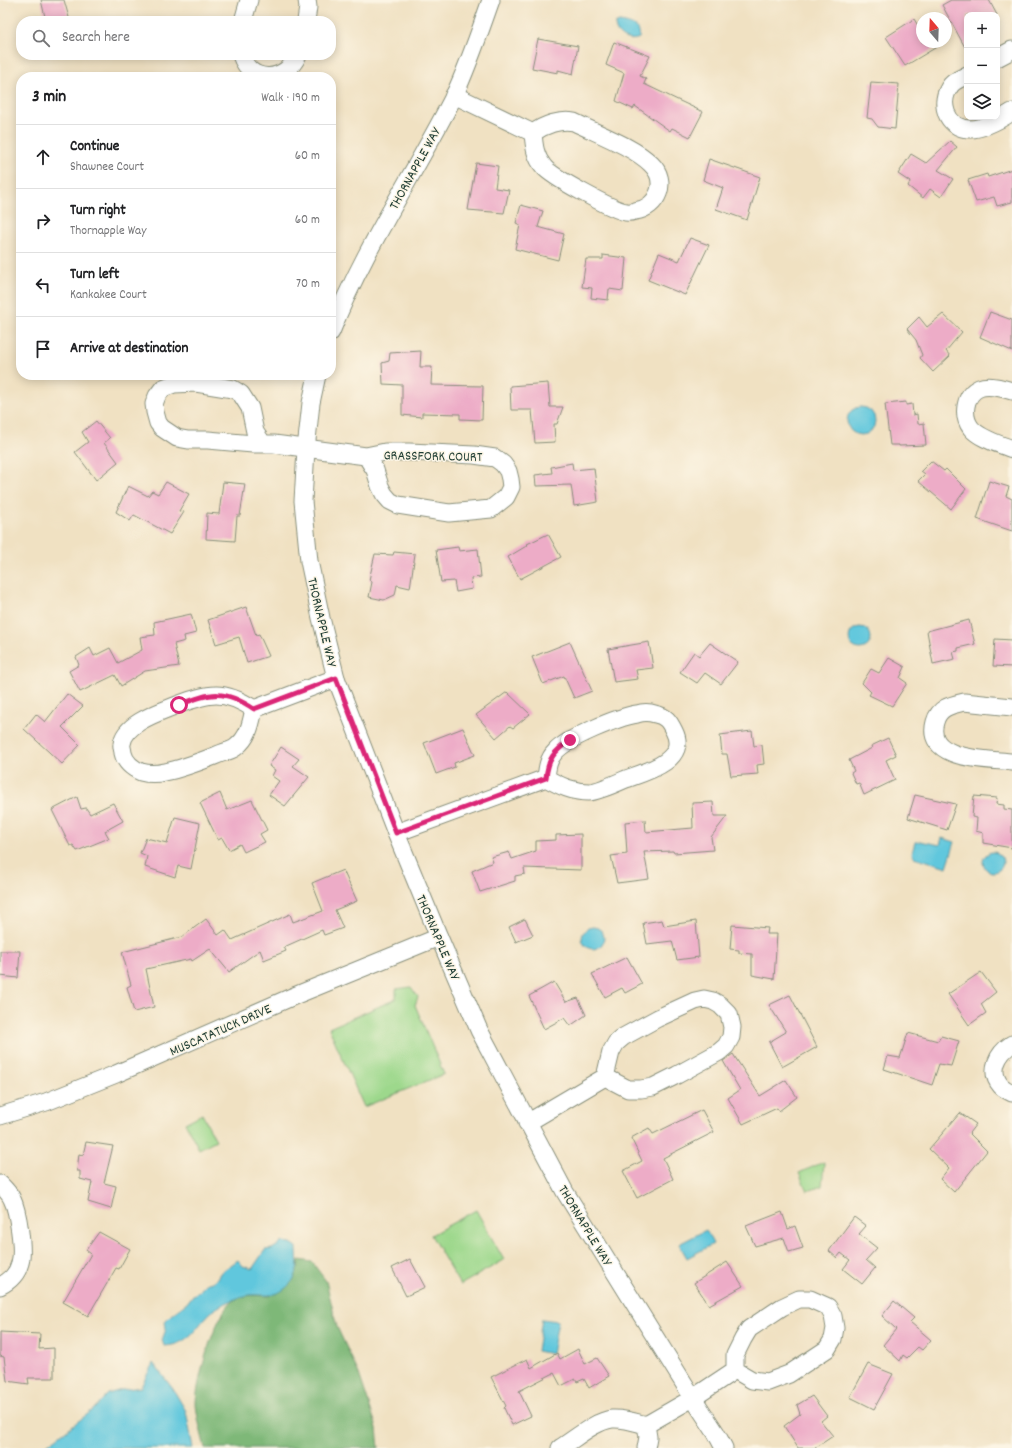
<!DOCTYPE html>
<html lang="en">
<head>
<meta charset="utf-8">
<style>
  :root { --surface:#fff; --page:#f2f2f2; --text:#202124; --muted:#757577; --line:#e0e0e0 }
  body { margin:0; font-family:Dekko,sans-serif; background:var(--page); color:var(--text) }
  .controls { position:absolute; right:12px; top:12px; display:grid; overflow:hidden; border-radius:8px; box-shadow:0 2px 10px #0003 }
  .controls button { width:36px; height:36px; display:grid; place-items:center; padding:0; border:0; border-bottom:1px solid var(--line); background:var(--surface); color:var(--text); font:20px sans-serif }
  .compass { position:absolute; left:916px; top:12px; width:36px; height:36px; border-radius:50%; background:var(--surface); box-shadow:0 2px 10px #0003; rotate:341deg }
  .stop { position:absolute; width:12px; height:12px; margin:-9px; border:3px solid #db2777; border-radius:50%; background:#fff }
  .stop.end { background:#db2777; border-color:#fff; box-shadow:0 1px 4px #0008 }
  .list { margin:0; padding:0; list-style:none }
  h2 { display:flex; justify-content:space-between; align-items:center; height:52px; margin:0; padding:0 16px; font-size:17px }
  h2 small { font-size:13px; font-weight:400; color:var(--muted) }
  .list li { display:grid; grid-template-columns:26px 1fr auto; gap:12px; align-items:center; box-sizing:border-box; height:64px; padding:0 16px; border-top:1px solid var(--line) }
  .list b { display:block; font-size:15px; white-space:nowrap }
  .list p { margin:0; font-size:13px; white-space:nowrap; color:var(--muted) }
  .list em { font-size:13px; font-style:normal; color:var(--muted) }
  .icon { flex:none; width:22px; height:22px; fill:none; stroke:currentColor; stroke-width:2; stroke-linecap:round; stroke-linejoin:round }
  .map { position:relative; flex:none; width:1012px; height:1448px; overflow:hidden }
  .search { position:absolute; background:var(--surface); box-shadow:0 2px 10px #0003; left:16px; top:16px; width:320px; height:44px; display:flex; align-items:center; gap:10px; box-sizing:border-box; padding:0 14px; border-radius:16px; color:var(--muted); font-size:15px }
  .panel { position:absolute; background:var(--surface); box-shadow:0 2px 10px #0003; left:16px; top:72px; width:320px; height:308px; border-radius:16px }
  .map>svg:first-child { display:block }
  .green { fill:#9dd88c; stroke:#5e8a60 }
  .forest { fill:#7eb878; stroke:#4e7a56 }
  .water { fill:#60c7dd; stroke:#408288 }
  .building { fill:#edacc7 }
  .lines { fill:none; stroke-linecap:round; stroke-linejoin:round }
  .minor-casing { stroke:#888f7b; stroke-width:19 }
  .minor { stroke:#fff; stroke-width:17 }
  .route { stroke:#db2777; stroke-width:5 }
  .labels { text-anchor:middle; stroke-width:3; stroke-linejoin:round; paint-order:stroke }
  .street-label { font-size:14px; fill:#1f3d34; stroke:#fcf5e5 }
</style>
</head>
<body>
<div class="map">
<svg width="1012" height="1448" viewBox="0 0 1012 1448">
  <rect width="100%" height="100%" fill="#fcf5e5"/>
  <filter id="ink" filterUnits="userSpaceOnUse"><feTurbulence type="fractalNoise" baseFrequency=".025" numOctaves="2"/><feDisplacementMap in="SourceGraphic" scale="8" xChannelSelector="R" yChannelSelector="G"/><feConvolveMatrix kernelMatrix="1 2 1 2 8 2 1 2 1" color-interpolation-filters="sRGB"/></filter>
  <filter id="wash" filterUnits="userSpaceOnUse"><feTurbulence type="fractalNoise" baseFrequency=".012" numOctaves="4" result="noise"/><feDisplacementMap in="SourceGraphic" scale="16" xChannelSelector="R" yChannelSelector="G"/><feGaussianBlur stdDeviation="0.9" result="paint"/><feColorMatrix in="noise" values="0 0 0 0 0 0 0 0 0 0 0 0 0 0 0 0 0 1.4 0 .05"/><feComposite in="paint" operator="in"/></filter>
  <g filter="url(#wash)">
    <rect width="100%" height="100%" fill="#f0e1c2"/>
    <!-- green -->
    <g class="green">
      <path d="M411,987L418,997L415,1005L444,1074L364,1107L329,1028L396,999V989Z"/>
      <path d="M202,1114L216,1140L199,1149L185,1123Z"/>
      <path d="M824,1162L822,1186L807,1191L799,1173Z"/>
      <path d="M476,1210L504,1260L460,1285L431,1235Z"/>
    </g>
    <!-- forest -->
    <path class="forest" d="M299,1260L312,1262L326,1281L337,1327L359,1374L377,1428L379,1448H205C202,1436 196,1414 196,1402C197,1380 215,1312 234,1300C245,1293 258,1296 270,1296L298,1268Z"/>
    <!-- water -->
    <g class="water">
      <path d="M619,22C629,23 642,27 639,38C629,43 615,36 615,24Z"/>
      <circle cx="861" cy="421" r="14"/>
      <circle cx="860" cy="638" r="11"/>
      <path d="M942,838L955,842L947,867L914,857L912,853L915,842L920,841L940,845Z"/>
      <circle cx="993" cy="862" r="10"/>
      <circle cx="593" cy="938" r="11"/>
      <path d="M706,1230L713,1244L687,1258L679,1244Z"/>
      <path d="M283,1242L291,1243L297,1247C297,1262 301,1274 288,1286C274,1299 266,1294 250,1295C241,1296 230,1301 222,1305C198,1316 196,1345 164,1346L162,1340L166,1329L165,1321L172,1314L187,1303L193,1295L200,1291L205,1284L215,1281L221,1272L238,1260L243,1266L252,1269L265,1250L272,1249Z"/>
      <path d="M542,1319L558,1321L552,1354L537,1351Z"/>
      <path d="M153,1363L173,1389L186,1411L193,1448H43L93,1410L108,1394L121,1390L141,1387Z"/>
    </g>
    <g id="blocks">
      <!-- building -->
      <g class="building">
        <path d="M41,0H64L70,21H46Z"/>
        <path d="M951,0H989L997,15H967V51L942,5Z"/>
        <path d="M914,19L922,32V42H945L905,66L886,37Z"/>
        <path d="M538,39L578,46L573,74L558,70V73L532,68Z"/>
        <path d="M614,42L650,56L640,76L646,79L644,84L703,112L690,137L672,128L670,131L635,106L633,109L616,101L624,73L606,65Z"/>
        <path d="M871,82L899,84L895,129L878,127L872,119L867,118Z"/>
        <path d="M950,141L957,147L938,170L953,179L941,197L930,189L923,198L908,186L910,182L898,174L911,154L926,163Z"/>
        <path d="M709,159L760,177L747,220L716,209L723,188L703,180Z"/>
        <path d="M476,163L498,166L495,188L509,190L504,213L468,210Z"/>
        <path d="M1012,169V202L997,206L994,197L976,202L968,180L987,174L988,177Z"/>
        <path d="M521,205L543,211L538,227L564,234L558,260L515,249L520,225L516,223Z"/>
        <path d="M690,238L709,245L685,295L648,280L659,253L679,261Z"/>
        <path d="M603,255L626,258L623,291L609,289L608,300L591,298L592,288L582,287L586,259H603Z"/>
        <path d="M990,312L1012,320V351L980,337Z"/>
        <path d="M943,314L962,332L946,351L950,356L933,372L920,358L922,355L916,340L907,329L919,317L927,327Z"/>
        <path d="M421,351L420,367H432L431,385L483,386L482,420L460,419V414L422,413V417L402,415V385L383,384L382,363L389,361L390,353Z"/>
        <path d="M548,383L550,407H563L557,424H554L555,442L535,443L532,410H511L510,386Z"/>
        <path d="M906,402V405L912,404L913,415L917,414L918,424L924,423L926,445L899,446V445H890L885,404Z"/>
        <path d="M96,421L110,438L104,443L118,462L96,480L75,452L88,442L82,432Z"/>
        <path d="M931,461L944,471L946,469L966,489L951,509L918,481L925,474L921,471Z"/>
        <path d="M572,463L573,470L594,468L598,502L574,506L571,485L536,486L535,475L552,473L551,467Z"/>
        <path d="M989,481L1009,487L1006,496L1012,499V531L977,519Z"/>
        <path d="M166,482L189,494L179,511L184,512L170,534L134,515L130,521L116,512L128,486L148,496L152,491L158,494Z"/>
        <path d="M223,482L245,484L240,516H237L235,541L206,539L207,513L219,514Z"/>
        <path d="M548,534L561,557L520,579L508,557L528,545L527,544Z"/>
        <path d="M458,547L459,551L478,549L481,577L471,578L472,589L456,592L454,581L441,582L436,550Z"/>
        <path d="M394,552L415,554L410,588L397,585L395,595L384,600L369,597L372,582L369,580L375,554L393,555Z"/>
        <path d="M246,607L256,635L259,634L269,656L247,663L239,637L216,644L208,620Z"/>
        <path d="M191,614L196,633L184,636L185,641L174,644L179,666L145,671L121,686L115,675L80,692L69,671L79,665L76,657L90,648L94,656L110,648L118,663L142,650L140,637L155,635L154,622Z"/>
        <path d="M969,620L975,644L958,648V651L953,652L955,659L933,664L927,631Z"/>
        <path d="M995,639L1012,640V667L993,666Z"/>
        <path d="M570,642L592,691L574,698L564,676L543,684L532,657Z"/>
        <path d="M649,642L653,668L636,670L638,679L614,682L608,649Z"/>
        <path d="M710,643L738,662L721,684L705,673L697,683L680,672L694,652L699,656Z"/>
        <path d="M889,658L905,667L900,678L907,683L892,706L869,695L871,692L862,683L871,669L879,673Z"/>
        <path d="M507,692L530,714L513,728L510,726L496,738L476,715Z"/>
        <path d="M67,694L83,706L62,727L80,745L62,764L24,729L36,714L45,722Z"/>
        <path d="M463,728L475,755L454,763L455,767L436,774L424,743Z"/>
        <path d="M752,731L754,746L762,745L764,764L757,765L758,774L731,776L727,754H722L720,735Z"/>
        <path d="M888,738L896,755L886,760L895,780L864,795L859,783L856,784L851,773L854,771L849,760L872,748L871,746Z"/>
        <path d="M281,747L299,759L293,766L309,777L285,806L269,795L279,781L272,776L275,770L269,766Z"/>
        <path d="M220,793L227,810L252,800L267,830L260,834L265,842L244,852L240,844L229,850L222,838L218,840L200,803Z"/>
        <path d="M915,795L956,804L947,830L908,818Z"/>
        <path d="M974,796L997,798L996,804L1004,805V809L1012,810V848L983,843V833L976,831L977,818L972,817Z"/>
        <path d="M77,797L81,809L86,808L90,814L113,803L123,821L105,831L109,838L77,851L73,845L70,846L52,810Z"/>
        <path d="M713,802L714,816H727L711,837L713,850L674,853L673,851L644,852L649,879L617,883L611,856L627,854L625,822L645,820L646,832L693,828L692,803Z"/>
        <path d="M175,817L200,823L191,869L178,866L175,877L145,867L147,856L140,853L146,838L167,843Z"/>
        <path d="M581,834V870L524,868L525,874L515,876V881L480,892L472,871L493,862L491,857L509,852L512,859L536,851V841L556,840V835Z"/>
        <path d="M343,870L357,901L335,910L343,928L324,935L322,930L284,947L286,951L264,960L260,950L229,972L210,949L192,961L191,959L146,969L154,1007L134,1012L127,987L131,985L122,952L182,937L206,919L218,935L225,930L232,940L290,914L293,922L323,911L312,883Z"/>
        <path d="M525,919L533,935L516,942L509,927Z"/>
        <path d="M662,920L664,926L696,921L699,957L677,960L672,941L647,944L643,923Z"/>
        <path d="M732,925L768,928L767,934H777L774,979L752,975V954L739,953V950L730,949Z"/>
        <path d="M0,951H20L18,978L0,976Z"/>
        <path d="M627,957L642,984L625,993L622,988L605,997L592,974Z"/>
        <path d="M981,972L996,992L981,1004L986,1013L969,1025L948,994Z"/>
        <path d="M554,982L566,1002L578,998L586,1015L570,1026L564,1018L544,1029L529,996Z"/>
        <path d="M790,995L817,1047L782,1067L769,1042L786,1032L769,1005Z"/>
        <path d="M908,1033L938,1041L941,1036L959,1041L951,1066L939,1064L932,1085L884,1069L888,1056L900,1058Z"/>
        <path d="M733,1054L760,1096L786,1080L797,1097L779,1111L777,1108L743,1124L728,1098L740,1090L723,1061Z"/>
        <path d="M702,1110L714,1132L663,1158L673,1179L637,1198L623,1171L642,1161L631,1138L649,1128L653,1134Z"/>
        <path d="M960,1113L976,1124L969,1133L987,1151L954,1192L940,1179L949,1168L929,1149Z"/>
        <path d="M86,1142L113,1146L104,1183L116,1186L111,1209L88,1202L92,1182L80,1179V1171H77L79,1154L83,1155Z"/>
        <path d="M782,1212L788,1229L795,1226L803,1248L789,1252L784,1238L755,1246L746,1226Z"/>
        <path d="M854,1217L866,1226L859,1234L877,1248L866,1260L875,1268L862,1284L843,1269L850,1260L841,1253L837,1258L829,1251Z"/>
        <path d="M99,1232L130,1249L119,1269L116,1268L88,1316L63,1302L91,1254L86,1250Z"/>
        <path d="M410,1259L425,1287L406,1296L392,1268Z"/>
        <path d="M727,1262L743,1286L709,1305L694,1283Z"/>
        <path d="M894,1301L914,1318L910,1322L931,1340L922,1350L918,1347L907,1358L903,1355L900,1361L883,1345L896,1329L882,1316Z"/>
        <path d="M0,1332L40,1334L39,1349L54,1348V1378H28L29,1384L7,1381L4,1357L0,1356Z"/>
        <path d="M578,1349L585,1364L597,1358L609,1376L589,1388L584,1379L577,1382L575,1379L561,1386L554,1373L519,1391L531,1416L512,1425L504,1408L506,1406L491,1377L527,1359L531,1368L557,1353L560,1359Z"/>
        <path d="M868,1364L893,1374L874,1409L850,1397Z"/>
        <path d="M812,1396L827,1416L821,1421L833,1436L815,1448H798L784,1426L800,1414L797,1405Z"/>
      </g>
    </g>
  </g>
  <g filter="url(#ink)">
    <use href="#blocks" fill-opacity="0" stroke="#888f7b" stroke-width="1"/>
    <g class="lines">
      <!-- minor casing -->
      <g class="minor-casing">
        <g id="minor">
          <path d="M243,21L249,0"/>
          <path d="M306,21L308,7L307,0"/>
          <path d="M241,55C251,85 286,82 298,55"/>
          <path d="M997,58L1012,50"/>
          <path d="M967,75C962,78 955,80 951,85C938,102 946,128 969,129C982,130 1001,119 1012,112"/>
          <path d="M454,95L533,133C534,145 535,157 544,167C552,177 613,210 626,212C628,213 632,212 635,211C658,208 669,181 651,164C634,147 596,133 574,122C560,119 544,125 533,133"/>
          <path d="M331,332C363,250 414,175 454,96C468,67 480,31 491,0"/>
          <path d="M317,375L311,403L306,449L303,501L309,561L321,618L336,678L396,833L439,937L479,1030L565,1192L693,1398L716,1433L724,1448"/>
          <path d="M1012,391C1002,388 989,384 979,388C964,395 962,416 971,428C980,439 1000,444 1012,449"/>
          <path d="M263,444L255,432L250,408L241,394L233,389L196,383L174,384L163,388L157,396L154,404L155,412L158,423L162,428L177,438L188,440H208L253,444H274L366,456L385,452H409L474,455L495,458L503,464L508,471L510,479L511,487L506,497L491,509L449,513L398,505L390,501L384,494L380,486L375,470L366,456"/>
          <path d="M1012,707L964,702C951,705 939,707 935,722C924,761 988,759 1012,762"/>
          <path d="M254,709C251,723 249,737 236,747C233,750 227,751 222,753C204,760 185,768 165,772C157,774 148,774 141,772C132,768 125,762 123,753C123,750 121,746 122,744C124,723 160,712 177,705C210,693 223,689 254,709L336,678"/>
          <path d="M396,833L546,778C547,769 548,759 555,752C567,738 618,717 637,714C643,712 649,712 655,714C666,716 669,721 674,731C689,760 646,772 626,779C617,783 597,792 589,792C573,792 560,786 546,778"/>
          <path d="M1012,1044C998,1053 988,1071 1001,1086C1004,1089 1008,1091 1012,1093"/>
          <path d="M0,1116L46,1102L116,1074L294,996L439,937"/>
          <path d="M527,1123L605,1077L611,1052L616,1043L623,1037L658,1018L695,1001L704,999L713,1001L720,1005L729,1014L732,1027L731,1037L726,1046L719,1052L677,1075L653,1087L641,1089H628L605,1077"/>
          <path d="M0,1184C4,1188 10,1194 12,1199C18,1211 24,1250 20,1263C17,1275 10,1281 0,1286"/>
          <path d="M646,1425L648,1437L646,1448"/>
          <path d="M560,1448C575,1439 595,1421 612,1419C624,1418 635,1422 646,1425L693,1398L735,1370V1355L743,1339L749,1329L782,1307L799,1299H810L828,1307L833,1316L835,1328L833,1339L827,1349L789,1374L768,1382L752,1380L735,1370"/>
        </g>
      </g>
      <!-- minor -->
      <use href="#minor" class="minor"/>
    </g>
  </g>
  <g class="lines" filter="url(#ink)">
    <!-- route -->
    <path class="route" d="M179,705C212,692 224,689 254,709L336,678L396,833L546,778C548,758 554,752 570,740"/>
  </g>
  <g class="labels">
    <!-- street labels -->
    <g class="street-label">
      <text transform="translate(414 168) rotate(-61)" y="5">THORNAPPLE WAY</text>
      <text transform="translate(433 455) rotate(1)" y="5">GRASSFORK COURT</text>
      <text transform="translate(323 622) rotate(77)" y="5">THORNAPPLE WAY</text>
      <text transform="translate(439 937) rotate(67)" y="5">THORNAPPLE WAY</text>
      <text transform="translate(220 1029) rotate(-24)" y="5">MUSCATATUCK DRIVE</text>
      <text transform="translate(586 1225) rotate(59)" y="5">THORNAPPLE WAY</text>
    </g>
  </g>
</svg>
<div class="controls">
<button>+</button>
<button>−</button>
<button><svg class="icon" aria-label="layers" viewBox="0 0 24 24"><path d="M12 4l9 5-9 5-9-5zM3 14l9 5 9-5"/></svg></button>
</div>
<svg class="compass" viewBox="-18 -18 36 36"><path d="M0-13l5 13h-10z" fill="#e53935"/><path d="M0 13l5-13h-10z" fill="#757577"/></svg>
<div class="stop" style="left:179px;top:705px"></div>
<div class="stop end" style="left:570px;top:740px"></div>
<div class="search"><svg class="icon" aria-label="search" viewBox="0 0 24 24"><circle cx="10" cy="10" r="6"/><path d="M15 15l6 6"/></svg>Search here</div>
<section class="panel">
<h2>3 min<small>Walk · 190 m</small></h2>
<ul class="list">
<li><svg class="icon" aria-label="ahead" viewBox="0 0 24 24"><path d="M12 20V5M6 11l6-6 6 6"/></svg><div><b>Continue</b><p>Shawnee Court</p></div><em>60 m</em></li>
<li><svg class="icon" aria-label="right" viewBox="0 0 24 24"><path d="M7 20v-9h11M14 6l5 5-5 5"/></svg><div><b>Turn right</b><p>Thornapple Way</p></div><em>60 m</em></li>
<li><svg class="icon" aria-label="left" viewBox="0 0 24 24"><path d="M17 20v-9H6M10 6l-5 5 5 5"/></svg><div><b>Turn left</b><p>Kankakee Court</p></div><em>70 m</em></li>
<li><svg class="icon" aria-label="arrive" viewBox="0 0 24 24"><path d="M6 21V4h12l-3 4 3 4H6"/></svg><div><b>Arrive at destination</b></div></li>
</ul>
</section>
</div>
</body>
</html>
